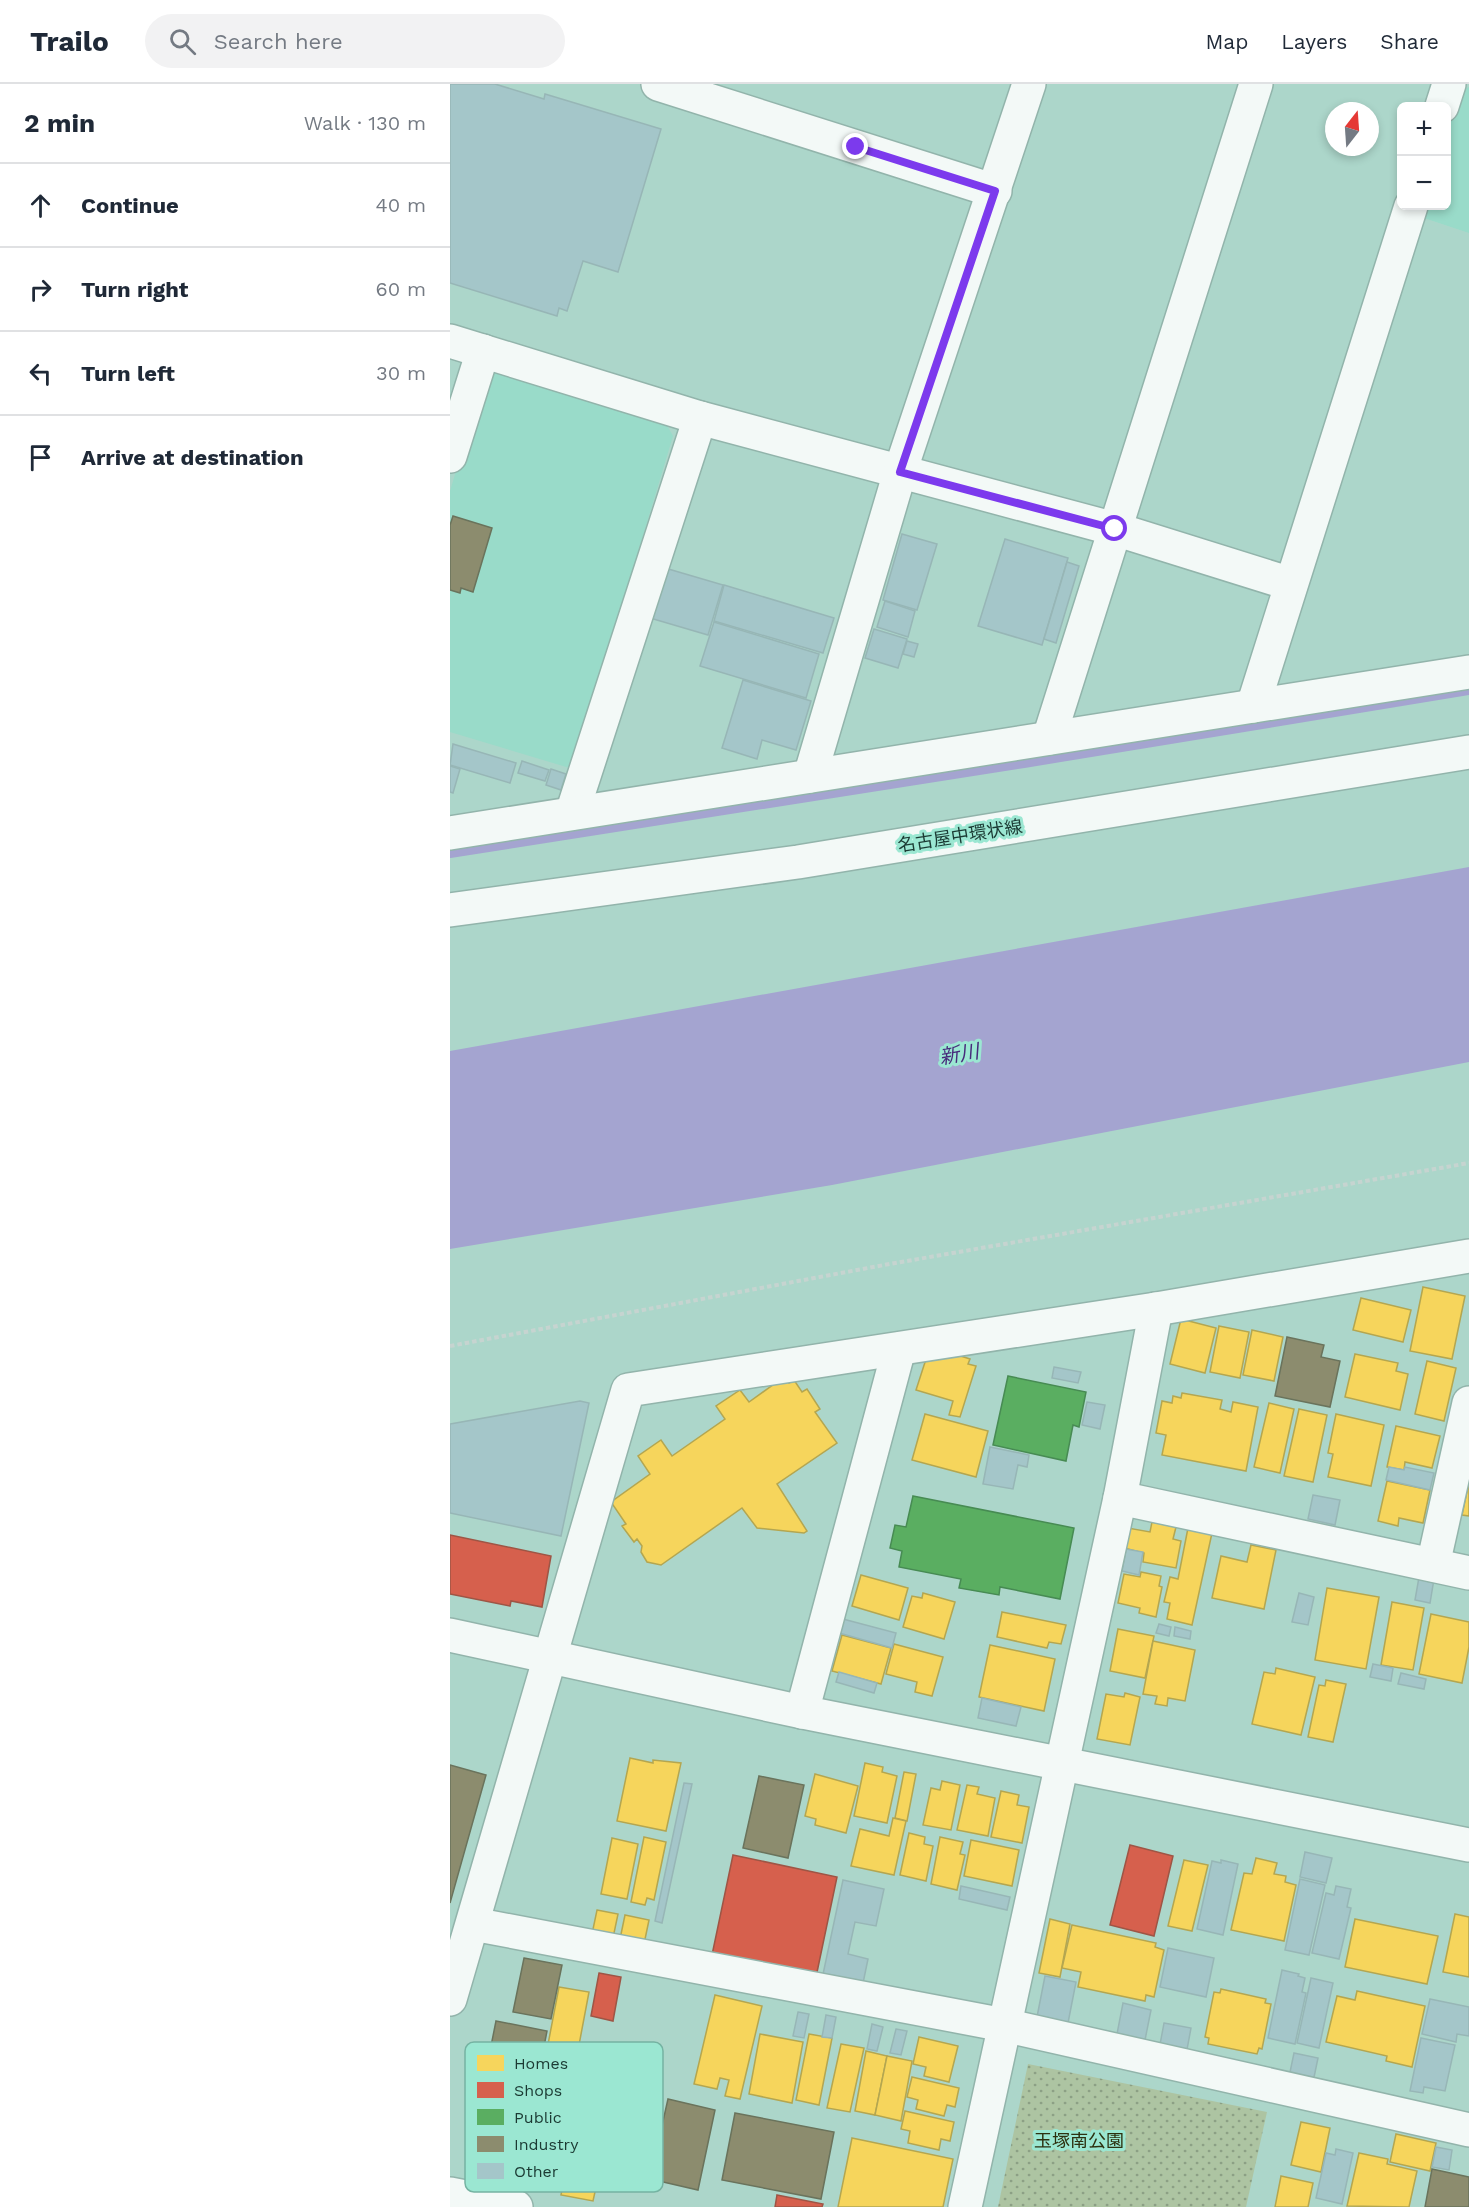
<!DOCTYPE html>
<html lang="en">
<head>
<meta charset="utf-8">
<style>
  :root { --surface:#fff; --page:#f2f2f3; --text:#1f2937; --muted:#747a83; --line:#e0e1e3 }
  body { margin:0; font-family:"Work Sans","Noto Sans JP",sans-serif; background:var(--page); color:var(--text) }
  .controls { position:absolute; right:18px; top:18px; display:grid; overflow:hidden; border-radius:9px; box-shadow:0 3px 9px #0003 }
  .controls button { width:54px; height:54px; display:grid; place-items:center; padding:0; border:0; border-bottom:2px solid var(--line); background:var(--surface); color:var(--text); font:30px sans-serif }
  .compass { position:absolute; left:875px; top:18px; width:54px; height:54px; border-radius:50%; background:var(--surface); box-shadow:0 3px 9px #0003; rotate:17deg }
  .stop { position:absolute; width:18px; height:18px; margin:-14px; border:4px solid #7c3aed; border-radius:50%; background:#fff }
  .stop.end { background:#7c3aed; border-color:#fff; box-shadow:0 2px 6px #0008 }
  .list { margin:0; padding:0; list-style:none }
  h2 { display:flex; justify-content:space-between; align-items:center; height:78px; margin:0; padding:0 24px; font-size:26px }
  h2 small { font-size:20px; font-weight:400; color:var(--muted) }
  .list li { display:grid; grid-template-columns:39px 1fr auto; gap:18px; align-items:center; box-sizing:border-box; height:84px; padding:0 24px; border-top:2px solid var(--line) }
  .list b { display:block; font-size:22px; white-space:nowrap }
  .list em { font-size:20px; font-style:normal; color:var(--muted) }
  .icon { flex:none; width:33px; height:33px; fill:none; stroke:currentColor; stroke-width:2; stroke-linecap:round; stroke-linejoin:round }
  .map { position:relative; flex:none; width:1019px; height:2123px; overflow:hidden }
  header { display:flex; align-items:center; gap:36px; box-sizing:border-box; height:84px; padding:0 30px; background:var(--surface); border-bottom:2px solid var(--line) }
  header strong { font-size:28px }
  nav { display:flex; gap:33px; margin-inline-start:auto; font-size:21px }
  .search { width:420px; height:54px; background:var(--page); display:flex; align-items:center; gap:15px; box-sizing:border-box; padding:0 21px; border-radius:33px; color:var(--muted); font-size:22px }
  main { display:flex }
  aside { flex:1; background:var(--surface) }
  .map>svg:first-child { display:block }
  .built { fill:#99dbc9 }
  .park { fill:url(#park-dots) }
  .water { fill:#a4a4d0 }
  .homes { fill:#f6d55c; stroke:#b4a650; stroke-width:1.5 }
  .shops { fill:#d6604d; stroke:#9e5545; stroke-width:1.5 }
  .public { fill:#5aae61; stroke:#478b53; stroke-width:1.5 }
  .industry { fill:#8c8c6e; stroke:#6a735c; stroke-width:1.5 }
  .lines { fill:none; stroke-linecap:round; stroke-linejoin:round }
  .stream { stroke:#a4a4d0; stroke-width:10 }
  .building { fill:#a4c6c9; stroke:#97b6b6; stroke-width:1.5 }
  .minor-casing { stroke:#92b4ab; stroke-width:36 }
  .tertiary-casing { stroke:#92b4ab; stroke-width:36 }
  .primary-casing { stroke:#92b4ab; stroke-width:36 }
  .path { stroke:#c6d4d0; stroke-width:4; stroke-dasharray:4.5 3; stroke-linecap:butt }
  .minor { stroke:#f3f9f7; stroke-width:33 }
  .tertiary { stroke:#f3f9f7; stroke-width:33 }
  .primary { stroke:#f3f9f7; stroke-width:33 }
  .route { stroke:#7c3aed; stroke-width:8 }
  .labels { text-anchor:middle; stroke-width:6; stroke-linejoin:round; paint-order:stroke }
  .street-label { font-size:18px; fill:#1b3a33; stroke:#9be7d2 }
  .park-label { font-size:18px; fill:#2d3110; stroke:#9be7d2 }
  .water-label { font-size:20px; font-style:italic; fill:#472b7b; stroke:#9be7d2 }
  .key { fill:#9be7d2; stroke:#75b3a2; stroke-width:1.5 }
  .key-label { font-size:16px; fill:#1b3a33 }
</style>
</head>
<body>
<header>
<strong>Trailo</strong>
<div class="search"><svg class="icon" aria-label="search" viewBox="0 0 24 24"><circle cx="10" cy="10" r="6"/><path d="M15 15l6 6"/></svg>Search here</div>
<nav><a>Map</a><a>Layers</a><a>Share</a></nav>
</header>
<main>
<aside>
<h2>2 min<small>Walk · 130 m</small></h2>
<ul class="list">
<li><svg class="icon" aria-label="ahead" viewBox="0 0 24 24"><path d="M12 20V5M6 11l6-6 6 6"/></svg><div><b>Continue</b></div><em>40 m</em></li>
<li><svg class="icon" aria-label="right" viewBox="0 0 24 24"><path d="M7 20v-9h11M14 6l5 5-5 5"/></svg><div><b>Turn right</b></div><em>60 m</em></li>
<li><svg class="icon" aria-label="left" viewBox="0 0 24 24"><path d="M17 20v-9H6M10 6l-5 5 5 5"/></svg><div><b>Turn left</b></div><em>30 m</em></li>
<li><svg class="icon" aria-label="arrive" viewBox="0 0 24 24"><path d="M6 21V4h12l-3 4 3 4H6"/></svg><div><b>Arrive at destination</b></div></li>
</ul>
</aside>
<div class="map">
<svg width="1019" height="2123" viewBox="0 0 1019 2123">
  <defs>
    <pattern id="park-dots" width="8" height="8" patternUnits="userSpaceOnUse" patternTransform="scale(1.5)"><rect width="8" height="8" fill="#adc4a2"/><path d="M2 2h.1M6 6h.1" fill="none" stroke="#8ca085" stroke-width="1.8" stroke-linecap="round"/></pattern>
  </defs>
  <rect width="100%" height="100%" fill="#acd6ca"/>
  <!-- built -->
  <g class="built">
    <path d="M1019,3V149L968,132L971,122H996L997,41L1007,9Z"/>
    <path d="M49,287L215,338L223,352L123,685L0,648V407L34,295Z"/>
  </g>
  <!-- park -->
  <path class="park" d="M578,1980L817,2028L796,2123H548Z"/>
  <!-- water -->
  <path class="water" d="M1019,783V978L382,1101L0,1165V967Z"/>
  <!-- homes -->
  <g class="homes">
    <path d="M973,1203L1015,1212L1002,1275L960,1267Z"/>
    <path d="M911,1214L961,1226L953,1258L903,1246Z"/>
    <path d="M731,1235L766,1244L755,1289L720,1280Z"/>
    <path d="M769,1242L799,1248L790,1294L760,1288Z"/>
    <path d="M802,1246L833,1253L824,1297L793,1291Z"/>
    <path d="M498,1268L520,1275L518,1280L526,1282L510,1333L499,1331L503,1317L466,1306L478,1269L496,1274Z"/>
    <path d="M905,1270L948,1279L946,1287L958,1290L950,1326L895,1313Z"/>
    <path d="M977,1277L1006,1284L994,1337L965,1330Z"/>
    <path d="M334,1293L339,1299L344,1296L352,1308L357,1305L370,1325L365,1328L387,1359L327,1400L357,1447L354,1449L307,1444L292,1424L211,1481L197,1478L191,1468L192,1462L187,1455L184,1458L172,1442L176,1440L161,1418L200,1390L188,1372L211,1356L222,1372L275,1335L266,1322L290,1306L299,1318Z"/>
    <path d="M732,1309L772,1316L770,1325L781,1328L783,1318L808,1323L796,1387L712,1371L716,1351L706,1349L712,1317L722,1319L723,1312L731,1314Z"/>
    <path d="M819,1319L844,1325L830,1389L804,1383Z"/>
    <path d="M849,1325L877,1331L863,1398L834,1392Z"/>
    <path d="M475,1330L538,1347L526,1393L462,1376Z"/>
    <path d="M886,1330L934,1341L921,1402L878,1393L883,1370L878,1369Z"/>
    <path d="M946,1342L990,1352L982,1384L955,1378L954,1386L937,1383Z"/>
    <path d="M937,1397L980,1406L973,1439L949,1434L948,1442L928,1437Z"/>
    <path d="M1019,1398V1432L1012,1431Z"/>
    <path d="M702,1438L726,1443L723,1455L731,1457L726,1484L693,1478L694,1469L674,1464L678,1444L700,1448Z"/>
    <path d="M738,1444L762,1449L742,1541L717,1535L720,1519L714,1518L720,1493L728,1495Z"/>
    <path d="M801,1461L826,1466L814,1525L762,1514L771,1472L797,1478Z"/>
    <path d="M691,1488L711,1492L709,1502L712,1503L706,1533L689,1529L690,1524L668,1519L674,1490L690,1493Z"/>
    <path d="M411,1491L458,1504L449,1536L402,1522Z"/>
    <path d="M877,1504L929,1513L916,1585L865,1576Z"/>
    <path d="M473,1509L505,1518L494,1555L453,1543L462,1512L472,1514Z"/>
    <path d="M942,1518L974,1524L963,1586L931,1581Z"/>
    <path d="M552,1528L616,1541L611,1560L599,1558L597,1564L547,1553Z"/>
    <path d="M981,1530L1019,1538V1563L1012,1599L969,1590Z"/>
    <path d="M668,1545L704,1552L695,1594L660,1587Z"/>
    <path d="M392,1551L441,1564L431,1600L382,1587Z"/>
    <path d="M703,1557L745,1566L735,1617L718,1614L717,1622L705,1620L707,1612L693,1610Z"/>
    <path d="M444,1560L493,1573L482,1612L465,1608L467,1598L436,1590Z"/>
    <path d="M540,1561L605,1575L594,1627L529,1613Z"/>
    <path d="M826,1584L865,1593L851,1651L802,1640L814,1588L825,1590Z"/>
    <path d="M876,1596L896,1600L883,1658L858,1653L869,1601L875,1602Z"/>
    <path d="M675,1609L690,1613L680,1661L647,1655L656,1610L674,1613Z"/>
    <path d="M180,1674L203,1679V1676L231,1679L216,1747L167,1737Z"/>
    <path d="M415,1679L433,1683L432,1688L447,1692L437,1739L404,1732Z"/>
    <path d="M454,1688L466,1690L457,1737L445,1734Z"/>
    <path d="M365,1690L408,1702L396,1749L365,1741L366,1735L355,1732Z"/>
    <path d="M492,1697L510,1701L501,1746L473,1741L481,1704L490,1706Z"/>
    <path d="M517,1701L529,1703L527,1710L545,1714L538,1752L507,1746Z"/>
    <path d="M551,1707L569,1711L567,1721L579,1723L572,1759L541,1753Z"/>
    <path d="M443,1734L456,1737L444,1791L401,1782L410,1745L439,1752Z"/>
    <path d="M459,1749L475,1753L474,1760L483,1762L476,1797L450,1791Z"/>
    <path d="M194,1753L216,1758L204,1816L197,1814L195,1821L181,1818Z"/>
    <path d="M490,1753L513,1758L510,1770L515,1771L507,1806L481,1800Z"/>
    <path d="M162,1754L188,1760L177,1815L151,1810Z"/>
    <path d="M521,1756L569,1766L562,1802L514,1792Z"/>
    <path d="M806,1774L827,1779L824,1790L836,1792L835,1798L846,1801L834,1857L781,1846L794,1789L802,1790Z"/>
    <path d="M734,1776L758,1781L742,1847L718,1842Z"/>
    <path d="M147,1826L168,1830L163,1854L142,1850Z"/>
    <path d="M1005,1830L1019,1833V1893L993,1888Z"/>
    <path d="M175,1831L199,1836L194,1860L170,1855Z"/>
    <path d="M600,1835L620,1840L610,1893L589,1889Z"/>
    <path d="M905,1835L988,1852L977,1900L895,1883Z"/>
    <path d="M622,1841L706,1859L705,1863L714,1866L704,1913L696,1911L695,1917L628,1903L631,1888L612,1884Z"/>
    <path d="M109,1903L139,1908L125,1982L95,1976Z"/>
    <path d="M771,1905L816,1915L815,1919L821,1920L812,1965L809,1964L807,1970L758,1960L759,1954L755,1953L764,1908L770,1909Z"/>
    <path d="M907,1907L975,1922L962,1983L936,1977L937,1972L876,1958L887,1912L905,1916Z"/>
    <path d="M265,1911L312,1922L290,2015L275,2012L279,1996L270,1994L267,2005L244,2000Z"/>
    <path d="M310,1950L353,1958L342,2019L299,2010Z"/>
    <path d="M359,1950L382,1954L369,2021L346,2016Z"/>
    <path d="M469,1953L508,1962L499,1998L474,1992L476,1983L463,1980Z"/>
    <path d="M391,1960L414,1964L400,2028L377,2024Z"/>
    <path d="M416,1967L437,1972L425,2031L405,2027Z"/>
    <path d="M437,1972L462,1977L451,2037L425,2031Z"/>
    <path d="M462,1993L509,2004L505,2023L497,2021L494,2032L466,2025L468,2016L457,2013Z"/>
    <path d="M455,2027L504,2038L500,2057L491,2055L489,2066L458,2059L460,2047L451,2045Z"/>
    <path d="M851,2038L880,2044L871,2088L841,2081Z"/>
    <path d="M946,2050L986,2059L980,2087L940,2078Z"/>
    <path d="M402,2054L503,2075L493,2123H388Z"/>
    <path d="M909,2069L938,2075L937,2080L967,2087L959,2123L897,2122Z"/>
    <path d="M116,2084L149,2090L143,2117L111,2111Z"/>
    <path d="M831,2092L863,2099L858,2123H825Z"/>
  </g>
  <!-- shops -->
  <g class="shops">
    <path d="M0,1451L101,1472L92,1523L61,1517L60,1522L0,1510Z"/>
    <path d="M680,1761L723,1772L704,1852L660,1841Z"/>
    <path d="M283,1771L387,1793L366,1893L262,1871Z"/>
    <path d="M149,1889L171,1893L163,1937L141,1932Z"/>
    <path d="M327,2111L373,2120L372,2123H325Z"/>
  </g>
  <!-- public -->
  <g class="public">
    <path d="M558,1292L636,1308L629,1343L623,1341L616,1377L543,1361Z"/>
    <path d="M463,1412L624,1444L610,1515L550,1503L549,1511L509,1504L511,1495L449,1483L452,1467L440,1464L445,1441L456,1443Z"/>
  </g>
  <!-- industry -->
  <g class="industry">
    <path d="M3,432L42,444L23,508L11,504L10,509L0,506V441Z"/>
    <path d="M837,1253L874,1261L871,1273L890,1277L880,1323L825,1312Z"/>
    <path d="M0,1681L36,1691L0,1819Z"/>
    <path d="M309,1692L354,1701L338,1774L293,1764Z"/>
    <path d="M74,1874L112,1881L101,1935L63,1928Z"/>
    <path d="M46,1937L97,1947L91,1978L40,1967Z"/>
    <path d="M218,2015L265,2026L248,2106L200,2095Z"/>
    <path d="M285,2029L384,2048L371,2115L272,2096Z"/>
    <path d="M982,2085L1019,2093V2123H975Z"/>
  </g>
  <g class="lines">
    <!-- stream -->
    <path class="stream" d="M0,769L574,679L1019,606"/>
  </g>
  <!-- building -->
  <g class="building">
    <path d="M0,0H45L94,15L95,10L211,45L168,188L133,177L117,227L109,224L107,232L0,199Z"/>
    <path d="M452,450L487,460L467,526L433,516Z"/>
    <path d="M555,455L618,474L592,561L528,542Z"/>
    <path d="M617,478L629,482L606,559L594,555Z"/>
    <path d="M215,484L273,501L258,551L200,534Z"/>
    <path d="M274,501L384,534L373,569L264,537Z"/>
    <path d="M435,517L465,527L458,553L427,543Z"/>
    <path d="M264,538L369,570L356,614L250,582Z"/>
    <path d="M424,545L457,555L448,584L415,574Z"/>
    <path d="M457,557L468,560L464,573L453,570Z"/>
    <path d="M293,596L361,617L346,666L312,656L307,675L272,664Z"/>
    <path d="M3,660L66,679L60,699L0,681Z"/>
    <path d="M72,677L99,686L95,697L68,689Z"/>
    <path d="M0,682L10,685L3,709L0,708Z"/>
    <path d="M101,685L116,690L111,706L96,701Z"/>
    <path d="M604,1283L631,1288L628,1299L602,1294Z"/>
    <path d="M130,1317L139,1319L111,1452L0,1429V1340Z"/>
    <path d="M637,1318L655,1321L650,1345L632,1341Z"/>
    <path d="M540,1363L579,1371L577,1383L568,1381L563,1405L533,1400Z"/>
    <path d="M939,1383L954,1386L955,1383L984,1389L980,1406L936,1396Z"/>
    <path d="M863,1411L890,1416L885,1441L858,1435Z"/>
    <path d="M676,1465L693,1468L689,1491L672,1487Z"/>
    <path d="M969,1493L984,1495L980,1519L965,1516Z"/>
    <path d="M849,1509L864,1513L858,1541L842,1538Z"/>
    <path d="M393,1535L446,1549L442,1564L389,1549Z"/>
    <path d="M709,1540L721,1543L719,1552L706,1549Z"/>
    <path d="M725,1543L741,1547L740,1555L724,1552Z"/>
    <path d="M923,1580L943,1584L941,1597L920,1593Z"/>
    <path d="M389,1588L427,1599L424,1609L386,1598Z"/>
    <path d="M951,1589L976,1595L974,1605L948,1600Z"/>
    <path d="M532,1614L571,1623L566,1642L528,1634Z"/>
    <path d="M234,1699L242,1700L212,1839L205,1837Z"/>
    <path d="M855,1768L882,1774L876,1799L850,1793Z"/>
    <path d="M771,1776L788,1780L773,1851L747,1845L762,1777L771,1779Z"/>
    <path d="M850,1795L875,1801L859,1871L835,1866Z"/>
    <path d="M393,1796L434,1805L426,1842L405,1838L398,1870L418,1875L412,1904L372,1895Z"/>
    <path d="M511,1802L560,1813L557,1826L509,1815Z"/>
    <path d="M886,1802L901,1805L897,1823L901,1824L889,1875L862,1869L876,1809L884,1811Z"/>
    <path d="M718,1864L764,1874L756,1913L710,1903Z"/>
    <path d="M832,1886L849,1890L848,1892L855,1894L852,1908L856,1909L845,1960L818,1954Z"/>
    <path d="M595,1892L626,1898L617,1944L586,1938Z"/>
    <path d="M861,1894L883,1899L869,1964L847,1959Z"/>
    <path d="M980,1915L1019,1923V1952L1007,1950L1006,1958L972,1950Z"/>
    <path d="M673,1919L701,1926L695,1956L667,1950Z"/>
    <path d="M348,1928L359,1930L354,1954L343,1952Z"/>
    <path d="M376,1931L386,1933L382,1954L372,1953Z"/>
    <path d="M714,1939L741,1944L736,1971L709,1966Z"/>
    <path d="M422,1940L433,1943L427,1967L417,1965Z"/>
    <path d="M446,1945L457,1947L451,1971L440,1969Z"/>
    <path d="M971,1954L1005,1961L995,2007L974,2003L973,2009L960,2007Z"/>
    <path d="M844,1969L868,1974L863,1998L839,1993Z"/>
    <path d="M986,2063L1002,2066L999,2086L982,2083Z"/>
    <path d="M886,2065L903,2069L892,2120L866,2114L876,2069L885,2071Z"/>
  </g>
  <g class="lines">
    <!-- minor casing -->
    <g class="minor-casing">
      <g id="minor">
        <path d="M208,0L545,107"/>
        <path d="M992,22L999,0"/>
        <path d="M0,257L250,334L665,445L841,500"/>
        <path d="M0,372L33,267"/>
        <path d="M803,622L961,122"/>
        <path d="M599,654L806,0"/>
        <path d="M360,692L450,388L579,0"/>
        <path d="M122,729L250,334"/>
        <path d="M0,749L1019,588"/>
        <path d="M670,1414L1019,1489"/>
        <path d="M983,1481L1019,1319"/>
        <path d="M352,1628L449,1265"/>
        <path d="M23,1840L554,1941L1019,2046"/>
        <path d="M0,1915L178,1306L706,1225L1019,1172"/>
        <path d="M0,2110L66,2123"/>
        <path d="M515,2123L670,1414L706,1225"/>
      </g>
    </g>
    <!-- tertiary casing -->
    <g class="tertiary-casing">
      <path id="tertiary" d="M0,1551L352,1628L1019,1761"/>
    </g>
    <!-- primary casing -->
    <g class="primary-casing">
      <path id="primary" d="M0,826L348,778L1019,668"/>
    </g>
    <!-- path -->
    <path class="path" d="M0,1262L434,1181L1019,1079"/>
    <!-- minor -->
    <use href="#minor" class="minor"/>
    <!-- tertiary -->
    <use href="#tertiary" class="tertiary"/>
    <!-- primary -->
    <use href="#primary" class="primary"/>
  </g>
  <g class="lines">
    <!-- route -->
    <path class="route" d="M406,63L545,107L450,388L665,445"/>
  </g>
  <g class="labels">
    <!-- street labels -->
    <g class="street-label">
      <text transform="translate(510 752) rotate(-9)" y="6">名古屋中環状線</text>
    </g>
    <!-- park labels -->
    <g class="park-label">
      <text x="629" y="2063">玉塚南公園</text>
    </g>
    <!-- water labels -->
    <g class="water-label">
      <text transform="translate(509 970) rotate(-10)" y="7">新川</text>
    </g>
  </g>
  <!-- legend -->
  <rect x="15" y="1958" width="198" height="150" rx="9" class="key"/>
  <rect x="27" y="1971" width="27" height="16" fill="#f6d55c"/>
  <rect x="27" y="1998" width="27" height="16" fill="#d6604d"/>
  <rect x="27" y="2025" width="27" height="16" fill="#5aae61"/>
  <rect x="27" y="2052" width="27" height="16" fill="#8c8c6e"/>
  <rect x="27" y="2079" width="27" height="16" fill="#a4c6c9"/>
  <g class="key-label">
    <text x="64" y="1985">Homes</text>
    <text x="64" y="2012">Shops</text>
    <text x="64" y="2039">Public</text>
    <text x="64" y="2066">Industry</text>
    <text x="64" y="2093">Other</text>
  </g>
</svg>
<div class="controls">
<button>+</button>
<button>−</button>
</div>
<svg class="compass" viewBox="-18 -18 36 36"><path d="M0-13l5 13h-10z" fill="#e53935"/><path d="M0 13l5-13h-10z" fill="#747a83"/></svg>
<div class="stop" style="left:665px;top:445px"></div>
<div class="stop end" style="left:406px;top:63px"></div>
</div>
</main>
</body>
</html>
